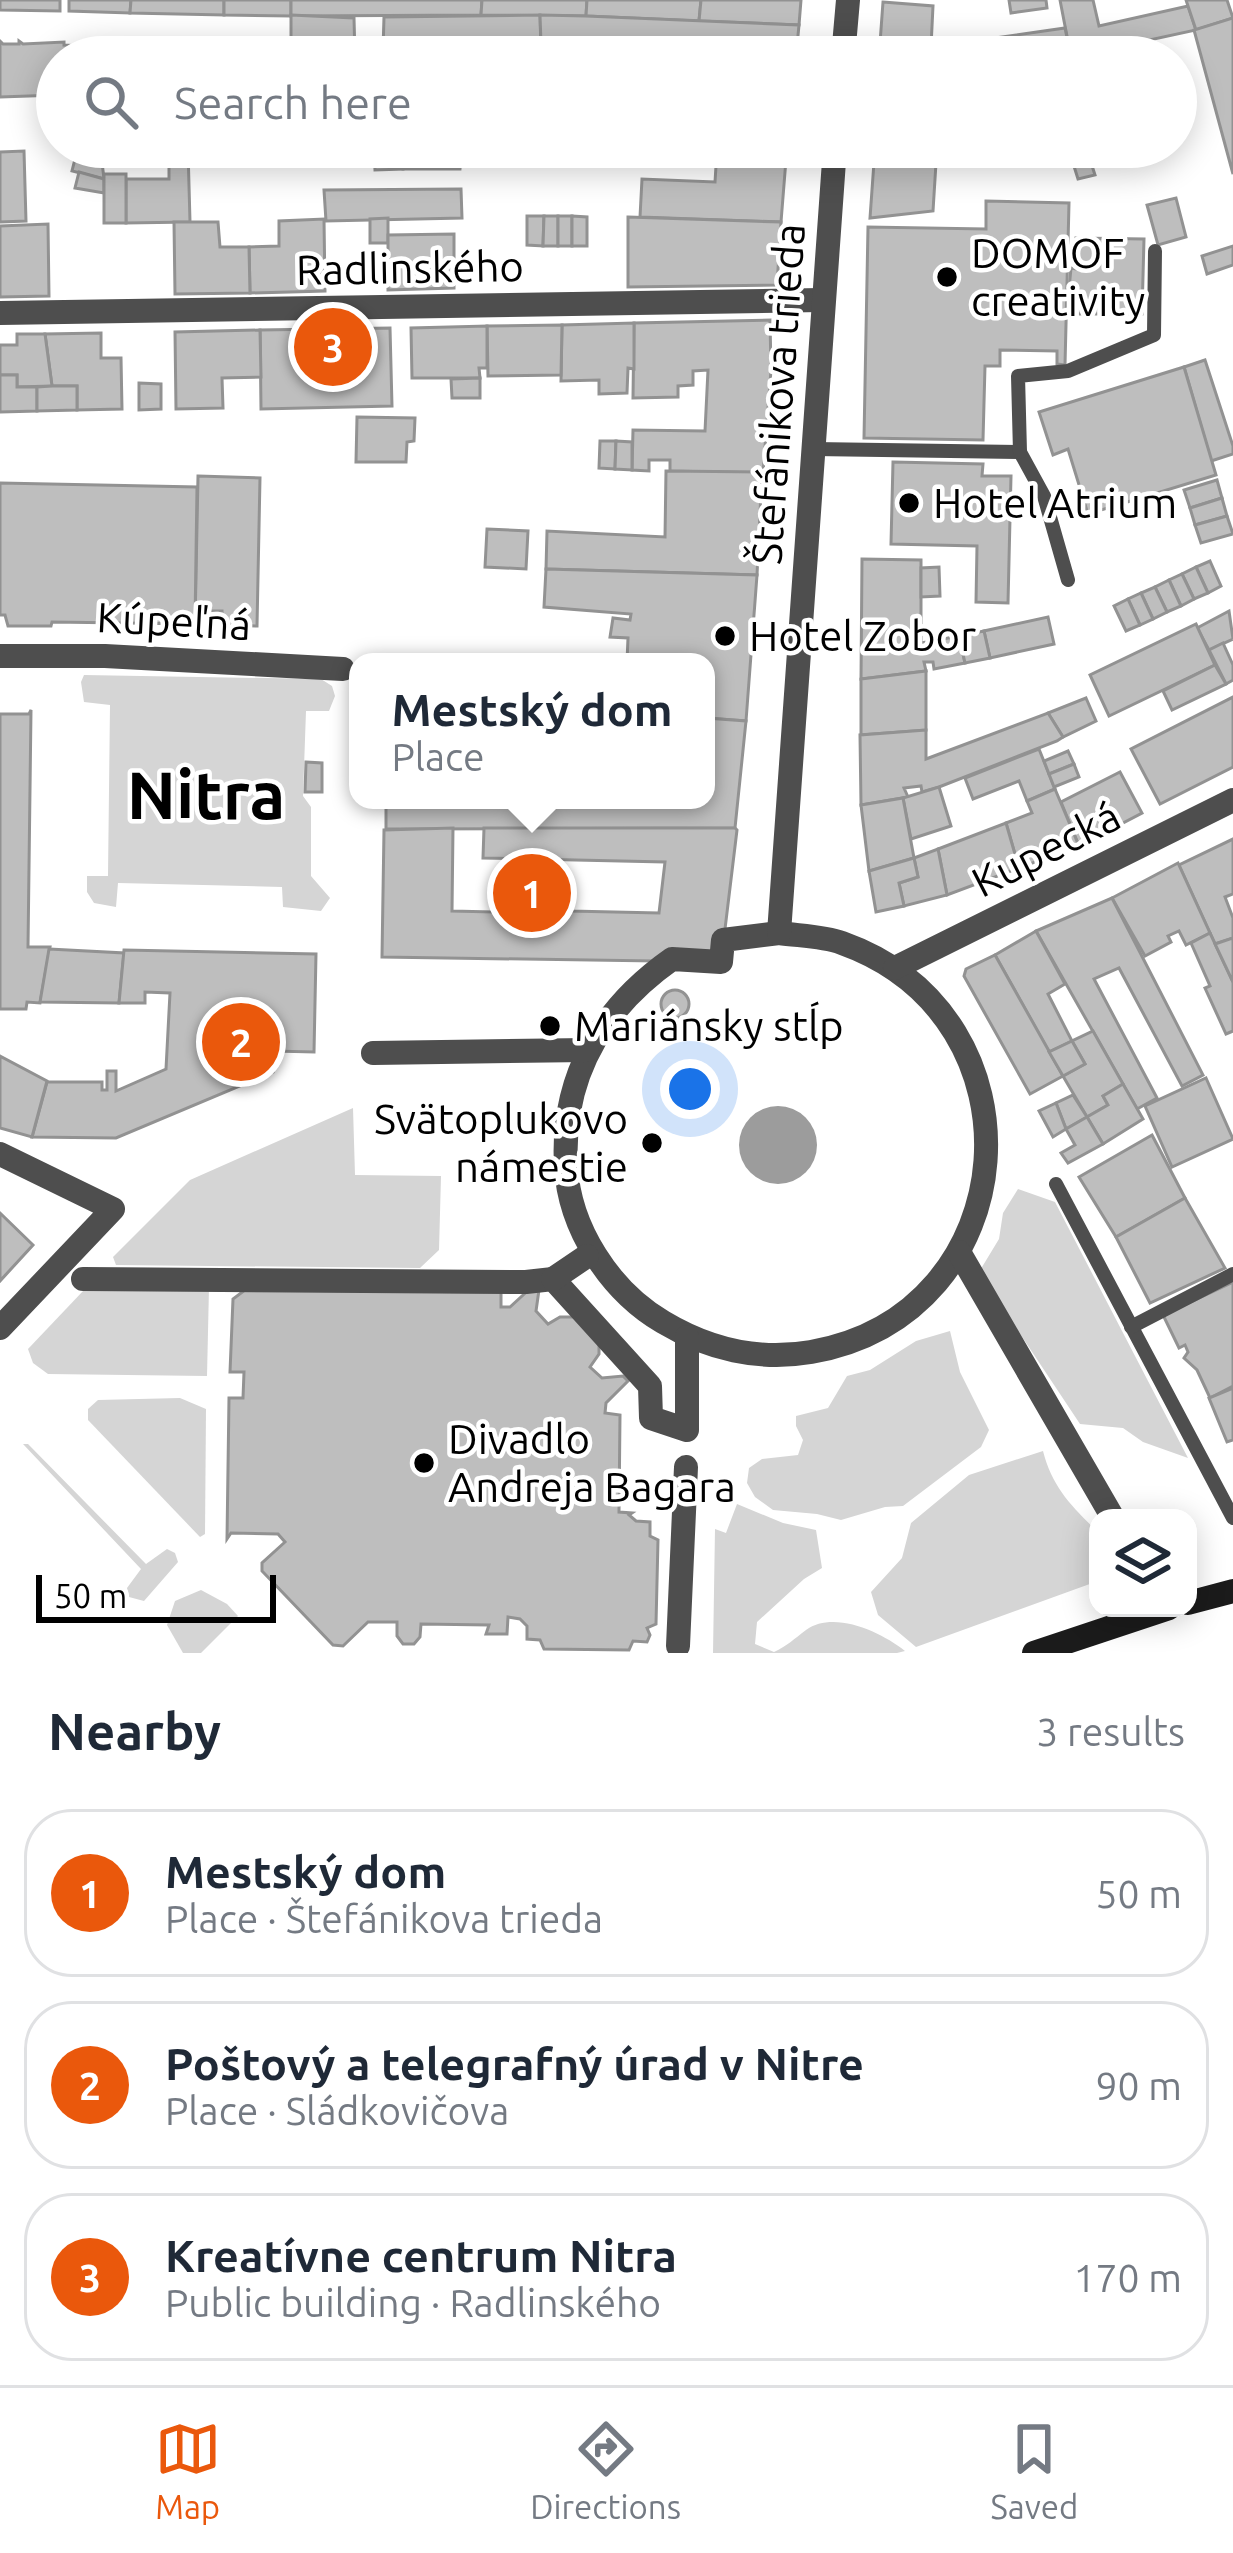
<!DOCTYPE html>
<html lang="en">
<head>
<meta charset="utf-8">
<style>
  :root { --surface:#fff; --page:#f6f6f7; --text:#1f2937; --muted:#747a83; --line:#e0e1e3; --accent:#ea580c }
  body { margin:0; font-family:Ubuntu,sans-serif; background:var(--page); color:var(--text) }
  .controls { position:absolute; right:36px; bottom:36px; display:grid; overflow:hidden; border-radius:24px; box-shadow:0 6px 30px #0003 }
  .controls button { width:108px; height:108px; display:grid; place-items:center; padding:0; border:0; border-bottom:3px solid var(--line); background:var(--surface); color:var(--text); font:60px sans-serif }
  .scale { position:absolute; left:36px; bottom:30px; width:240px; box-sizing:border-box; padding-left:12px; border:6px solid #000; border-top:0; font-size:33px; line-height:42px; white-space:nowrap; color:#000; -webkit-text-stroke:9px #fff; paint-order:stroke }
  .you { position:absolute; left:690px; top:1089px; width:42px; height:42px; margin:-30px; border:9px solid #fff; border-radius:50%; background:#1a73e8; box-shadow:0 0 0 18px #1a73e833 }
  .badge { display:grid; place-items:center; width:78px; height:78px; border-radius:50%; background:var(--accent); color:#fff; font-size:39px; font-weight:700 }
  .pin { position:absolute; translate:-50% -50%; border:6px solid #fff; box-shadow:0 3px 12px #0006 }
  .popup { position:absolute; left:349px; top:653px; width:366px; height:156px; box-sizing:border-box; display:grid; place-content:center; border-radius:24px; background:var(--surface); filter:drop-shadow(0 3px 9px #0005); font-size:39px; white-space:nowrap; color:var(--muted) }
  .popup b { font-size:45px; color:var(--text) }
  .popup::after { content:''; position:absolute; left:50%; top:100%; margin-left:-24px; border:24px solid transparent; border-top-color:var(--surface) }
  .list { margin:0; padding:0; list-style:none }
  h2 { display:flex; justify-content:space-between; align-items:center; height:156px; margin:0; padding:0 48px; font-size:51px }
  h2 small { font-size:39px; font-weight:400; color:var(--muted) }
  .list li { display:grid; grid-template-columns:78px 1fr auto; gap:36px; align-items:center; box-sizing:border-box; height:168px; margin:0 24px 24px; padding:0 24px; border:3px solid var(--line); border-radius:48px }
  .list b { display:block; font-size:45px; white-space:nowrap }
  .list p { margin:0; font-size:39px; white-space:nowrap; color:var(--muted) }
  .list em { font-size:39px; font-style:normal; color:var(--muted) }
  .icon { flex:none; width:66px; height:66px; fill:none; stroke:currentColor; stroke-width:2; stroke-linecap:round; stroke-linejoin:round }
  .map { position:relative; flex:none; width:1233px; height:1653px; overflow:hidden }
  .search { position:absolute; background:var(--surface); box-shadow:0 6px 30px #0003; left:36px; right:36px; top:36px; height:132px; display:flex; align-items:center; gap:30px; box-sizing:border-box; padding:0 42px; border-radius:66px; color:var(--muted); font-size:45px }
  .sheet { height:732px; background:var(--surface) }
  nav { display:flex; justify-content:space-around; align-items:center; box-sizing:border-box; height:168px; border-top:3px solid var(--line); background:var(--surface); font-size:33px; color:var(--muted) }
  nav a { display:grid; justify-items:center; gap:6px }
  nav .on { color:var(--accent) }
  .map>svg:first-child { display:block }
  .green { fill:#d5d5d5 }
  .water { fill:#9c9c9c }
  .building { fill:#bebebe; stroke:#929292; stroke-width:3 }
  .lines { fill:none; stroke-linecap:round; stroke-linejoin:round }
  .lane { stroke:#4e4e4e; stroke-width:14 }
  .street { stroke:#4e4e4e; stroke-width:24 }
  .secondary { stroke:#1b1b1b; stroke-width:24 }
  .poi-dot { fill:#000; stroke:#fff; stroke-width:4.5 }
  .labels { text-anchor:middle; stroke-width:9; stroke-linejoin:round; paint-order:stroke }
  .poi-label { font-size:42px; fill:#000; stroke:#fff; text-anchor:start }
  .street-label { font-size:42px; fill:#000; stroke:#fff }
  .town-label { font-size:66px; font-weight:bold; fill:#000; stroke:#fff }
</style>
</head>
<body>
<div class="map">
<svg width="1233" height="1653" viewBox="0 0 1233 1653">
  <rect width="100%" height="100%" fill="#fff"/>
  <!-- green -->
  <g class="green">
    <path d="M84,675L321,679L332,686L335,696L329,711H306L303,796L311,807V876L330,898L321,911L283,907L282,887L118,883L116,907L94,903L87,892V876H108L110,705L84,702L81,682Z"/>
    <path d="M353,1108L355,1175L441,1176L439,1250L420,1268L116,1265L113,1257L190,1180Z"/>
    <path d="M1018,1189L1055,1202L1188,1458L1143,1442L1123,1428L1080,1424L979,1272L999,1239L1003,1213Z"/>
    <path d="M209,1287L207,1376L48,1374L33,1363L28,1349L84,1290Z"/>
    <path d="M950,1331L960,1372L989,1430L981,1447L903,1506L885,1507L841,1520L817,1514L773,1510L755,1497L747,1483L749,1468L762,1459L798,1455L803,1440L796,1426V1416L828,1408L847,1376L870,1370L916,1341Z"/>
    <path d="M180,1398L206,1409L205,1534L200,1537L88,1420V1409L98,1400Z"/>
    <path d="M23,1444H28L146,1564L167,1549L175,1553L178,1562L144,1601L129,1597L127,1588L141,1569Z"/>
    <path d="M1043,1451C1052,1487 1072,1507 1098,1532V1581L916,1647L878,1615L871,1592L902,1558L911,1523L969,1475Z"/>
    <path d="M737,1504L783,1523L816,1530L822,1568L804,1579L757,1622L755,1644L774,1652C787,1646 794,1639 806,1630C834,1610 881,1632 905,1651L897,1653H713L715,1529L726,1533Z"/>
    <path d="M201,1590L227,1604L238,1616L201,1653H183L167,1625L175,1601Z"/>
  </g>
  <!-- water -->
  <circle class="water" cx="778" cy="1145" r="39"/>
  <!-- building -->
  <g class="building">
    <path d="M0,0H60V11L0,10Z"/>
    <path d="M69,0H131L130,13L69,11Z"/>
    <path d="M131,0H224V15L130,13Z"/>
    <path d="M224,0H291V16L224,15Z"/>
    <path d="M291,0H482L481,15L291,16Z"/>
    <path d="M482,0H587L586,16L481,15Z"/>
    <path d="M587,0H701L699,21L586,16Z"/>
    <path d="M701,0H801L799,25L699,21Z"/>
    <path d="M1009,0H1046L1047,8L1011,13Z"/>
    <path d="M1060,0H1093L1099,26L1188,6L1196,30L1071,57Z"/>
    <path d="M1186,0H1227L1233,18L1196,30Z"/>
    <path d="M883,2L933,6L931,47L1065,28L1071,57H879Z"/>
    <path d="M291,15L354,18L355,57H291Z"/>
    <path d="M540,15L541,50H383L384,17Z"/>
    <path d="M540,15L586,16L799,25L796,57H724V51L541,44Z"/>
    <path d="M1233,18V174L1194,30Z"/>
    <path d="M0,41L3,44H19V41L23,44L64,42V45L81,46L82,43L92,57H57V95L0,97Z"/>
    <path d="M1131,45L1132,57H1070H1071Z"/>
    <path d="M374,147H403V169L375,170Z"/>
    <path d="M403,147H462L460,169H403Z"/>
    <path d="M658,147H787L781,222L640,217L642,179L715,182L717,150Z"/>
    <path d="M937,147L933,211L870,218L875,148Z"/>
    <path d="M1068,147H1086L1095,175L1078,179Z"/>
    <path d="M169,149H188L190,222L126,223V179H169Z"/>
    <path d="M24,151L26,221L0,222V152Z"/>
    <path d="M76,155L102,162L104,179L72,171Z"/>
    <path d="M79,172L104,179V193L75,188Z"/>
    <rect x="104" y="174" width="22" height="49"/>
    <path d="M461,189L462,218L326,221L324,190Z"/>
    <path d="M1176,198L1186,237L1158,245L1147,205Z"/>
    <path d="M986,201L1069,203L1065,365L1057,364V351L1000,350V366H985L983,440L864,438L868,227L986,229Z"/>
    <path d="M527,216H544L543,246L527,245Z"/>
    <path d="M544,216H558V246H543Z"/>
    <rect x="558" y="216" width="14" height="30"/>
    <path d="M572,216L587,217V246H572Z"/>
    <path d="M628,217L781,222L777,285L628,287Z"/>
    <path d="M388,218V243H370V219Z"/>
    <path d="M324,219L325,291L250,293L249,247L279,246V221Z"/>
    <path d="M174,222H218L220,247H249L250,293L175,294Z"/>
    <path d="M48,224L49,296L0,297V226Z"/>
    <path d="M454,234V288L388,290V235Z"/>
    <path d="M1076,238L1144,239L1142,314H1076L1075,299H1068L1071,268L1076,269Z"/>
    <path d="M1233,246V265L1207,274L1202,256Z"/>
    <path d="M770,320L771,370L763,473L670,471V460H649V471L632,470L633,430L705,431L708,370L693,371V385L678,386V397L633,398L634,323Z"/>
    <path d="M634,323V369L628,368L627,393L599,394V380L561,381L562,325Z"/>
    <path d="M562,325L561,375L488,376L487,326Z"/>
    <path d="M487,326V368H479L480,378H412L411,328Z"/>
    <path d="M390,328L392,406L261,409L260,330Z"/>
    <path d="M260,330L261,377L222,378L223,408L176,409L175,332Z"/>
    <path d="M101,333V358H121L122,409L77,410V386H52L45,334Z"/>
    <path d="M17,334H45L52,386L17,387V375H0V345H17Z"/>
    <path d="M1205,360L1233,446V454L1211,461L1184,367Z"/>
    <path d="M1184,367L1216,475L1088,514L1068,449L1053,455L1039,412Z"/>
    <path d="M0,375H17V387H37V411L0,412Z"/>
    <path d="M480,378V398H452L451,379Z"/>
    <path d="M139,383L161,384V409L139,410Z"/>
    <path d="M52,386H77V410L37,411V387Z"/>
    <path d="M357,417L415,418L414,441L407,442L406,462H356Z"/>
    <path d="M600,441H616L615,469L599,468Z"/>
    <path d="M616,441L632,442V470L615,469Z"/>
    <path d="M893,462L983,464L982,476H1011L1008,603L976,602L977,546L891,544Z"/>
    <path d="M666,471L762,472L757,575L546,569L547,531L665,537Z"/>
    <path d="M198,476L260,478L257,626L222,625V611H199L198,624H195Z"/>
    <path d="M1217,480L1222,498L1190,508L1184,490Z"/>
    <path d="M0,483L197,487L195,624L52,622L51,626H8L5,615H0Z"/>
    <path d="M1222,498L1227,516L1195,525L1190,508Z"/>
    <path d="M1227,516L1233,534L1201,543L1195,525Z"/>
    <path d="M487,529L528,531L526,569L485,567Z"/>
    <path d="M862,559L921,560V643L959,636L965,663L934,669L933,662H924L926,671L861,679Z"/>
    <path d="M1210,561L1221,586L1208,593L1196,567Z"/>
    <path d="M939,567L940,596L921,597V568Z"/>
    <path d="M1196,567L1208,593L1194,599L1182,574Z"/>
    <path d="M546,569L757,575L746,721L706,718V662H627L628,638L610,637L613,618L630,620L631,614L544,607Z"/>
    <path d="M1182,574L1194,599L1181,606L1169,580Z"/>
    <path d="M1169,580L1181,606L1167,612L1155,587Z"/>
    <path d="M1155,587L1167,612L1153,619L1141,593Z"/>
    <path d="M1141,593L1153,619L1140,625L1128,599Z"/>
    <path d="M1128,599L1140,625L1126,631L1114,606Z"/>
    <path d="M1229,611L1233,639L1209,650L1197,628Z"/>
    <path d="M1048,617L1054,644L990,658L984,631Z"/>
    <path d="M1196,624L1215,665L1109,716L1090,675Z"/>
    <path d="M984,631L990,658L965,663L959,636Z"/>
    <path d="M1223,643L1233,665V680L1226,684L1209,650Z"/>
    <path d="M1215,665L1226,684L1172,710L1163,691Z"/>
    <path d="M926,671V730L861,735V679Z"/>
    <path d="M1233,697V767L1160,804L1131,749Z"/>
    <path d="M1086,698L1096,721L1063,737L1048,713Z"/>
    <path d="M31,710L28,947H50L40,1003L27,1002L26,1009H0V714H29Z"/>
    <path d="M1048,713L1063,737L1057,741L939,787L922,792L921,786L904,788L908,797L861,805L860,735L926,730V759Z"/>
    <path d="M706,718L746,721L735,828L386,829V800H706Z"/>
    <path d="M1039,749L1055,789L1027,801L1019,781L973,799L965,778Z"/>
    <path d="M1068,751L1074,764L1049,774L1044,761Z"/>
    <path d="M306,762L322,763V792H305Z"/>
    <path d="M1074,764L1079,777L1054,787L1049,774Z"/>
    <path d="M1120,772L1142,813L1079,846L1061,802Z"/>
    <path d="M939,787L951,826L911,839L903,798Z"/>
    <path d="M1055,789L1079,846L1019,868L1006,823L1032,813L1027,801Z"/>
    <path d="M903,798L914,858L869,871L861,805Z"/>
    <path d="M1006,823L1019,868L947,895L938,849Z"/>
    <path d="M453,828L452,911L493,912V885H570V911L659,913L665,862L483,858L484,828H735L737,830L721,962L382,957L384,830Z"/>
    <path d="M1233,839V894L1225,897L1233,918V938L1215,944L1179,865Z"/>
    <path d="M938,849L947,895L904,906L899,883L918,877L914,858Z"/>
    <path d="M914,858L918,877L899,883L904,906L876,912L869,871Z"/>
    <path d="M1178,863L1210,933L1186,945L1179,931L1168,936L1171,942L1145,956L1112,898Z"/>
    <path d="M1112,898L1203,1075L1182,1086L1119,968L1094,979L1157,1098L1137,1109L1036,931Z"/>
    <path d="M1036,931L1065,984L1048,994L1072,1041L1049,1052L995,955Z"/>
    <path d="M1210,933L1233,982V1031L1226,1034L1205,988L1210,986L1191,943Z"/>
    <path d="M1233,938V982L1215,944Z"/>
    <path d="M49,949L124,953L119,1003L40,1002Z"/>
    <path d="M124,950L316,954L314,1052L273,1051V1072L116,1138L32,1137L47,1082H102V1090H107V1071H116V1091L166,1069L170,993L145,992V1003H119Z"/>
    <path d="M995,955L1063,1076L1030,1094L964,976L966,969Z"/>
    <circle cx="675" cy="1004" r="14"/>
    <path d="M1093,1031L1123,1084L1103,1096L1108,1105L1087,1117L1063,1076L1085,1064L1072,1041Z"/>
    <path d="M1072,1041L1085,1064L1063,1076L1049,1052Z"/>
    <path d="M0,1056L47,1081L32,1137L0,1128Z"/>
    <path d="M1206,1078L1233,1139L1172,1167L1145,1106Z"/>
    <path d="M1123,1084L1143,1119L1103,1144L1087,1117L1108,1105L1103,1096Z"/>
    <path d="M1073,1095L1087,1117L1066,1129L1056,1103Z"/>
    <path d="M1056,1103L1066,1129L1053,1137L1039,1111Z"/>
    <path d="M1087,1117L1103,1144L1068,1163L1061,1153L1075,1145L1066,1129Z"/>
    <path d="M1152,1135L1185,1198L1116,1237L1079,1177Z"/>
    <path d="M1185,1198L1225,1268L1150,1303L1116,1237Z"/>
    <path d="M0,1213L33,1245L0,1281Z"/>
    <path d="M1233,1282V1386L1210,1398L1197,1370L1184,1358L1188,1352L1185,1345L1179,1348L1163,1315Z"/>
    <path d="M534,1285L539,1290L536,1311L548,1324L560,1317H578L599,1339V1354L590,1367L602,1378L623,1376L628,1381L606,1403L605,1413L620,1415L619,1512L632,1513L629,1515L636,1521L650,1522V1536L658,1540L656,1624L647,1628L650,1635L647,1642L633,1641L629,1650L544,1649L540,1640L527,1639V1626L520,1619L508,1617L507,1634H486L489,1625L421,1624L420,1637L414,1644H403L397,1636V1622H368L343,1646L333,1645L262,1571V1563L285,1542L278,1534L231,1533L227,1539L229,1398H243L244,1372H230L233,1299L245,1290L501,1292V1307H510Z"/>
    <path d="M1233,1388V1440L1227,1442L1209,1398Z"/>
  </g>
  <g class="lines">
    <!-- lane -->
    <g class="lane">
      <path d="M814,449L1020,452L1044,496L1068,580"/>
      <path d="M1020,452L1018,376L1068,371L1154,335L1155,251"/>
      <path d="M1056,1184L1233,1518"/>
      <path d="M1131,1327L1233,1274"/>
    </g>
    <!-- street -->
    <g class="street">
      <path d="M843,57L848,0"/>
      <path d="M0,313L821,300"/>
      <path d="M0,656H105L343,669"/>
      <path d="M779,933C800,936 823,936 842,943C1049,1017 1028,1314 811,1352C759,1361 708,1349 663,1322C610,1291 569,1228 566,1166C561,1078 601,1009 672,959L721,962L723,940Z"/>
      <path d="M779,933L835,147"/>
      <path d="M895,968L1233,800"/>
      <path d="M373,1053L587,1050"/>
      <path d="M0,1154L113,1209L0,1328"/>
      <path d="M959,1252L1113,1518"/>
      <path d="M83,1279L526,1282L553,1279L650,1386L651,1418L687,1430V1337"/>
      <path d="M553,1279L587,1256"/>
      <path d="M678,1646L686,1467"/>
    </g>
    <!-- secondary -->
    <g class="secondary">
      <path d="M1188,1603L1233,1591"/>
      <path d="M1034,1653L1169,1608"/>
    </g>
  </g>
  <!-- markers -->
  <g class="poi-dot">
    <circle cx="947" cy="277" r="12"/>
    <circle cx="909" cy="503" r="12"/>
    <circle cx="725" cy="636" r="12"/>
    <circle cx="550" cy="1026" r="12"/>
    <circle cx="652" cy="1143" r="12"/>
    <circle cx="424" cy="1463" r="12"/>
  </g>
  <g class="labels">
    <!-- poi labels -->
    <g class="poi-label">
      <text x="971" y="268">DOMOF<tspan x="971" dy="48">creativity</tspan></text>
      <text x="933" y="518">Hotel Atrium</text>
      <text x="749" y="651">Hotel Zobor</text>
      <text x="574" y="1041">Mariánsky stĺp</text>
      <text x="628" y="1134" text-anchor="end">Svätoplukovo<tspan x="628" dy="48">námestie</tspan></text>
      <text x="448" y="1454">Divadlo<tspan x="448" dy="48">Andreja Bagara</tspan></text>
    </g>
    <!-- street labels -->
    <g class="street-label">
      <text transform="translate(410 268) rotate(-1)" y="15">Radlinského</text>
      <text transform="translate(778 394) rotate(-86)" y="15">Štefánikova trieda</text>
      <text transform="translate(174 621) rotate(3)" y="15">Kúpeľná</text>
      <text transform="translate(1046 849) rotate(-27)" y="15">Kupecká</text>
    </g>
    <!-- town labels -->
    <g class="town-label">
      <text x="206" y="819">Nitra</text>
    </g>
  </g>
</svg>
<div class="controls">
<button><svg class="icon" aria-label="layers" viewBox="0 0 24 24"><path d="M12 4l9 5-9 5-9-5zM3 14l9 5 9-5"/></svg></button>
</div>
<div class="scale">50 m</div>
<div class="you"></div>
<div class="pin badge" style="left:532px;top:893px">1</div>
<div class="popup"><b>Mestský dom</b>Place</div>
<div class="pin badge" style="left:241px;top:1042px">2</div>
<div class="pin badge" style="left:333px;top:347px">3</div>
<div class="search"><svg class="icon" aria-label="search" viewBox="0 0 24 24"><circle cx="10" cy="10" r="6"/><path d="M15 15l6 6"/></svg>Search here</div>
</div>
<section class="sheet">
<h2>Nearby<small>3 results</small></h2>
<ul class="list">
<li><span class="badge">1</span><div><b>Mestský dom</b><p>Place · Štefánikova trieda</p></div><em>50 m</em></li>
<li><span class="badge">2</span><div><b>Poštový a telegrafný úrad v Nitre</b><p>Place · Sládkovičova</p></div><em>90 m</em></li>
<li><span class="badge">3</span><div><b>Kreatívne centrum Nitra</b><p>Public building · Radlinského</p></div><em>170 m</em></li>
</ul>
</section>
<nav>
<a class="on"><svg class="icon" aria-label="map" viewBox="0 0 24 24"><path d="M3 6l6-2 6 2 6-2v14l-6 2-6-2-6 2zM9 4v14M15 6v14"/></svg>Map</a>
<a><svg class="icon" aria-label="directions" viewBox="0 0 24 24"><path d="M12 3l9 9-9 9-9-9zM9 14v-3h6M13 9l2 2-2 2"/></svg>Directions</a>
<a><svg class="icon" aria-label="saved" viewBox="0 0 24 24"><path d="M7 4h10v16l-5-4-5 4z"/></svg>Saved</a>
</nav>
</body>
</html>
